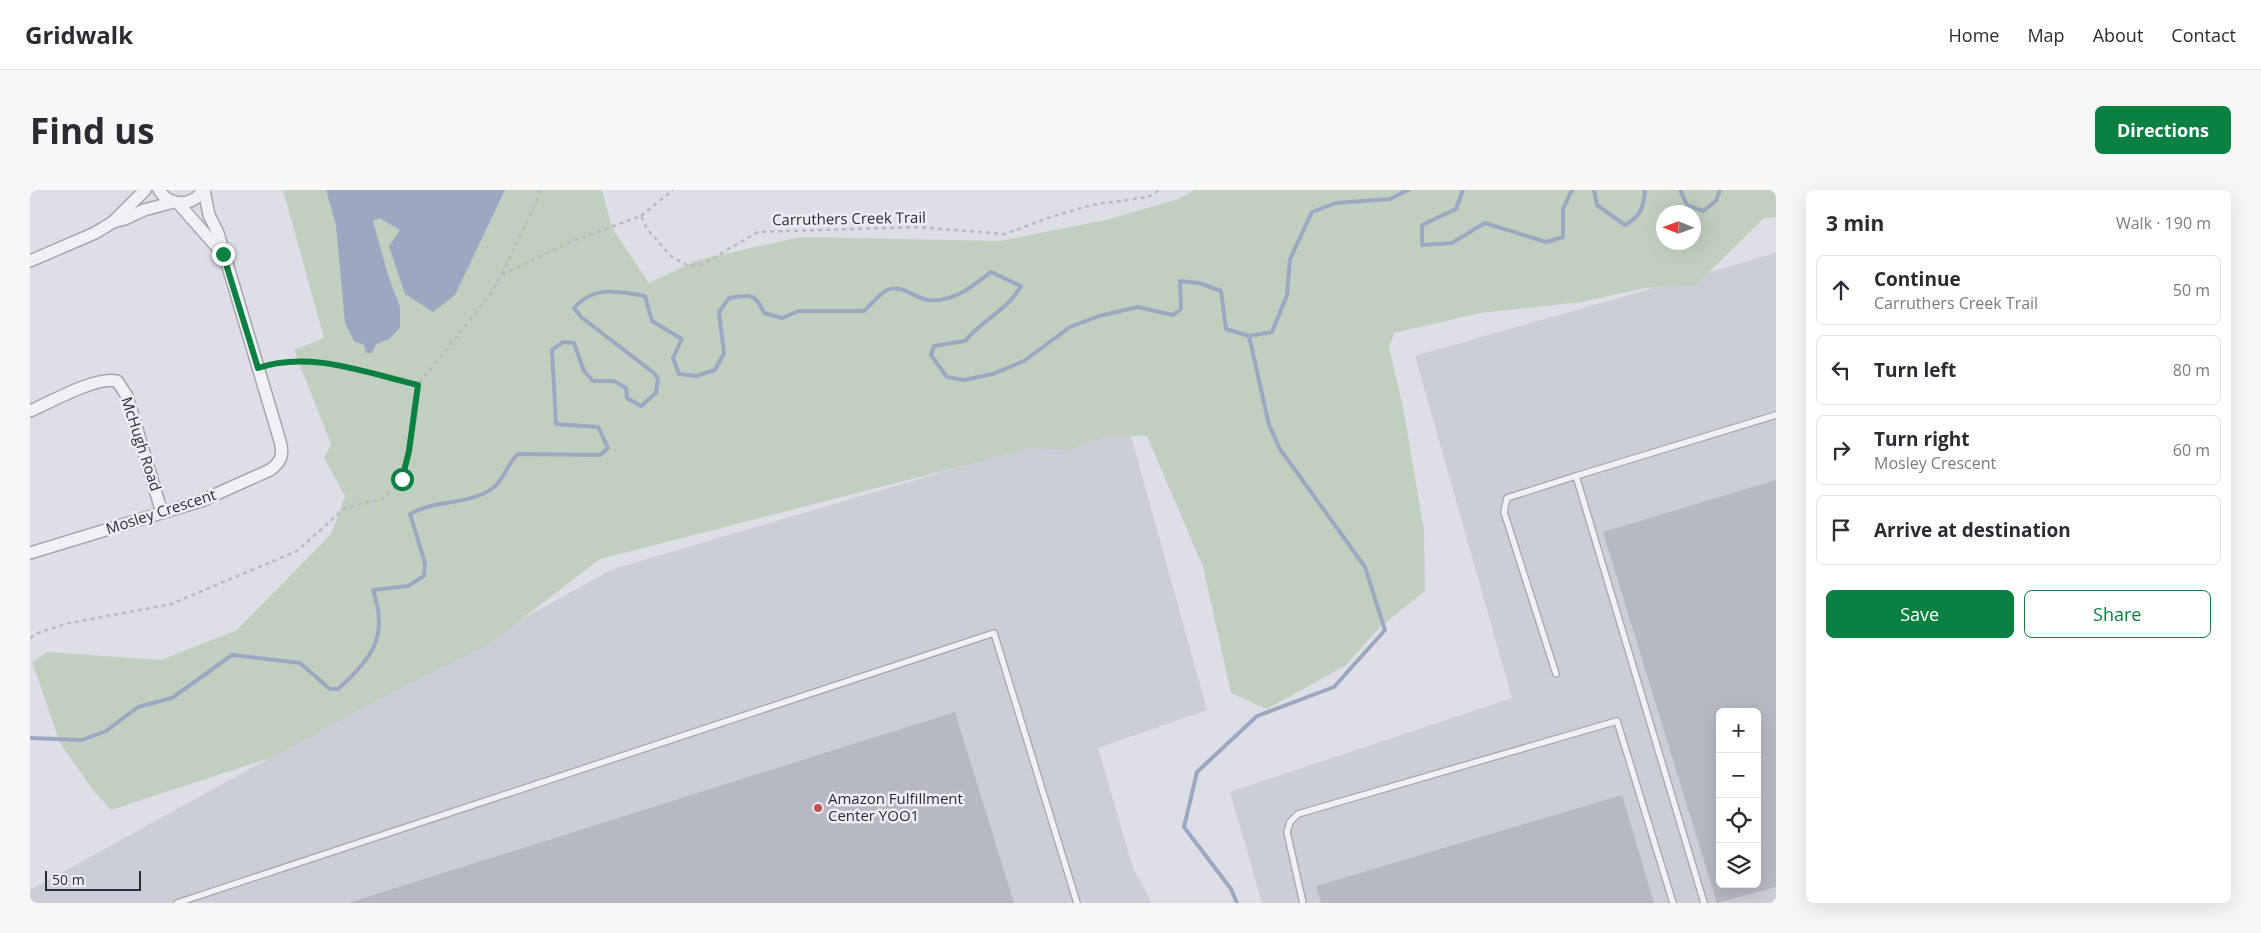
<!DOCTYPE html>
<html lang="en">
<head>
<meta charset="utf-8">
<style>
  :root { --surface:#fff; --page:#f7f7f7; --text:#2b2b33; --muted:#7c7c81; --line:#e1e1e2; --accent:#0b8043 }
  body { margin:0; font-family:"Open Sans",sans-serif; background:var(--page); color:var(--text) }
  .controls { position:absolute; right:15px; bottom:15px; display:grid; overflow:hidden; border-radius:8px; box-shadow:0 5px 20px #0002 }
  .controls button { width:45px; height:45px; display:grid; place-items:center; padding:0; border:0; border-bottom:1px solid var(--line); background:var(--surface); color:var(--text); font:25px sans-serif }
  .compass { position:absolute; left:1626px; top:15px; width:45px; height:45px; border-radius:50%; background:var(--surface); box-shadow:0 5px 20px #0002; rotate:271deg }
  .scale { position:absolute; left:15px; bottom:12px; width:96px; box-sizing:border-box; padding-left:5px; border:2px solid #292c3b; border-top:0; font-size:14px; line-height:18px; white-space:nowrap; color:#292c3b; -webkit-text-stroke:4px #edeef3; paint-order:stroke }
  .stop { position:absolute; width:15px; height:15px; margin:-11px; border:4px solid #0b8043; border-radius:50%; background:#fff }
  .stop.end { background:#0b8043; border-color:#fff; box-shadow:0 1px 5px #0008 }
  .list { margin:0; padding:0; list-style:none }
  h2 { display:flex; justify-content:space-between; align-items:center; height:65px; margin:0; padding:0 20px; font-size:21px }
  h2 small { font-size:16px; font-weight:400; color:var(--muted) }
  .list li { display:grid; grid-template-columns:32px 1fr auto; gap:15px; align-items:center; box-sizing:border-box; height:70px; margin:0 10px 10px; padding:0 10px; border:1px solid var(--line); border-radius:8px }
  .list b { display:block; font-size:19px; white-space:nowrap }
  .list p { margin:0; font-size:16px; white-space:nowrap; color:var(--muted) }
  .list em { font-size:16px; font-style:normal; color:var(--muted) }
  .actions { display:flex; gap:10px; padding:15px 20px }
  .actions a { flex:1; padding:11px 0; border:1px solid var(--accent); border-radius:8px; text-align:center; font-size:18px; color:var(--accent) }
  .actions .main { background:var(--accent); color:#fff }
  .icon { flex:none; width:28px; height:28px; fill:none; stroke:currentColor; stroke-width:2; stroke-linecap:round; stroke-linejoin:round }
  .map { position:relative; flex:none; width:1746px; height:713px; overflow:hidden; border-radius:8px }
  header { display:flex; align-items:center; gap:30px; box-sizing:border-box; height:70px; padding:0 25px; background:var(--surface); border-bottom:1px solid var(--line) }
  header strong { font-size:24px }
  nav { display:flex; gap:28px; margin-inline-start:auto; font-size:18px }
  .intro { display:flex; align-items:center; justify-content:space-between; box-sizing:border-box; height:120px; padding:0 30px }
  h1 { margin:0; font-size:35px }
  .button { padding:12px 22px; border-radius:8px; background:var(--accent); color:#fff; font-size:18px; font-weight:700 }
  main { display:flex; gap:30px; padding:0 30px }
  aside { flex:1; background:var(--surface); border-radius:8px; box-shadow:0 5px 20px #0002 }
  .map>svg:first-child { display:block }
  .built { fill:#ccced7; fill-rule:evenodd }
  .green { fill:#c1cfc0; fill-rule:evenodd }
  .water { fill:#9ca8c2 }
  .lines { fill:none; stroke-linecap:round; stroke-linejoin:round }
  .stream { stroke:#9ca8c2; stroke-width:4 }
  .building { fill:#b6b8c2; fill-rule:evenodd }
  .service-casing { stroke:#a4a6af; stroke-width:8 }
  .minor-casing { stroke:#a4a6af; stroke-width:14 }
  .path { stroke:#b8bac0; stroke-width:2.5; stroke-dasharray:4 4; stroke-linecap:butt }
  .service { stroke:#f0f1f4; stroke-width:5.5 }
  .minor { stroke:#f0f1f4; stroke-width:11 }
  .route { stroke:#0b8043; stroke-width:6 }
  .poi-dot { fill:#be524f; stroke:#edeef3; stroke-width:2 }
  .labels { text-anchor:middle; stroke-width:5; stroke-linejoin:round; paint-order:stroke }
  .street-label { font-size:15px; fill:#292c3b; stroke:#edeef3 }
  .poi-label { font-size:15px; fill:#292c3b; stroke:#edeef3; text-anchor:start }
</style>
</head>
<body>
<header>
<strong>Gridwalk</strong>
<nav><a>Home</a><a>Map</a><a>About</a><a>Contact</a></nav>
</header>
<div class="intro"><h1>Find us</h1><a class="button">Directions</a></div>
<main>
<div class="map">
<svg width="1746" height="713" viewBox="0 0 1746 713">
  <rect width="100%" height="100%" fill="#dedfe6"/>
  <!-- built -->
  <g class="built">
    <path d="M1746,63V713H1232L1200,602L1482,508L1385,166ZM1690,522H1727V694H1690Z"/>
    <path d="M1096,228L1177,520L1068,558L1103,678L1122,713H0V700L583,379Z"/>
  </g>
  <!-- green -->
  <path class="green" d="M253,0H572L582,38L619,93L668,70L770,47L970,51L1076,30L1148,9L1165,0H1746V27L1734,28L1666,95L1615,98L1552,112L1450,123L1364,143L1359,157L1373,217L1394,340L1395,401L1350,437L1315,476L1237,519L1201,503L1173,377L1117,246L1079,245L1039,260L1003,258L570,369L459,454L362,502L243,567L81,620L62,599L30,553L2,472L18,462L131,470L207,440L301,344L315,306L294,268L301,254L264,160L294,148ZM1634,22H1664V52H1634Z"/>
  <!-- water -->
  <path class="water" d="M296,0H475L425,105L403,122L375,104L359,56L370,40L349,28L343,31L358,85L370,117V138L359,149L346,154L342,163H336L334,155L324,151L315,133L306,35Z"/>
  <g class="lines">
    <!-- stream -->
    <g class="stream">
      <path d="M1433,0L1426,19L1392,35V55L1422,53L1455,33L1516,52L1533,47V19L1542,0"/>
      <path d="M1564,0L1567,15L1595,35C1611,26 1614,17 1615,0"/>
      <path d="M1650,0L1657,15L1673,21L1686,11L1690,0"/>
      <path d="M0,548L52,550L76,541L108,517L142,508L202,465L270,473L300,499H308C342,469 359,446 343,400L378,396L394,386L395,373L380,324C406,309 438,316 463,298C474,290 477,273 488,264L570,265L578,258L568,237L526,234L522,160L533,152L544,153L554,181L563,191H584L596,198L597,208L611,216L626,203L628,189L624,183L551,127L544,118C565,94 588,102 615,106L622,131L652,149L643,168L649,184L666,186L685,180L694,163L689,122L699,108C719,105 725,102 734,123L752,128L769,121H834C840,116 849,104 857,100C873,94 884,108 898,110C923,113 943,96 961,82L991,96C978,120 952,130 935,151L904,156L901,165L917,187L934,190L963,184L994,171L1040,137L1069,126L1108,117L1143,125L1151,119L1150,91L1169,93L1191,101L1196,139L1219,146L1242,142L1257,105L1260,69L1282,22L1306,13L1360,9L1378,0"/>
      <path d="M1207,713L1201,699L1154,637L1167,582L1227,526L1304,497L1355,440L1335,377L1250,259L1239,235L1219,146"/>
    </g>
  </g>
  <!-- building -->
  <g class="building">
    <path d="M1746,290V697L1687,713L1573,342ZM1690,522H1727V694H1690Z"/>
    <path d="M925,522L984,713H318Z"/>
    <path d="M1592,605L1624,713H1291L1286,696Z"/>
  </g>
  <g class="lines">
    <!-- service casing -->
    <g class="service-casing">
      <g id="service">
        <path d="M1526,484L1474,322L1477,308L1546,286"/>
        <path d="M147,713L964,443L1047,713"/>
        <path d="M1273,713L1257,642L1260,632L1268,624L1587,531L1643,713"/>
        <path d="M1674,713L1546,286L1746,225"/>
      </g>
    </g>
    <!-- minor casing -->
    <g class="minor-casing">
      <g id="minor">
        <path d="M129,0C140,17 162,17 173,0"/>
        <path d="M148,13L192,63"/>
        <path d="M83,32L95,29L114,20L144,12"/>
        <path d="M0,71L65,43L83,32L115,0"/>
        <path d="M0,221C21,212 66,186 87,191L97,206L132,323"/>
        <path d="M0,363L171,311L240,280C251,272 254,265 250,251L188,43L179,25L174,0"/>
      </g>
    </g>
    <!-- path -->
    <g class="path">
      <path d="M611,26L643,0"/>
      <path d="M472,84L507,10L509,0"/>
      <path d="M239,174L281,171L388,195"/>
      <path d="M0,448L8,443L35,434L141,414L267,361L316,317L353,309L372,289L379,261L388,195L462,102L472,85L540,52L611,26L617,39L642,67L659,76L673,74L728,42L886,37L975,44L1018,28L1061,15L1118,7L1130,0"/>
    </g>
    <!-- service -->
    <use href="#service" class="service"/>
    <!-- minor -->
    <use href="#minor" class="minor"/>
  </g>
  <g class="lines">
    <!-- route -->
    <path class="route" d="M193,64L228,178C279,160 337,183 388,195L379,261L372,289"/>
  </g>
  <!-- markers -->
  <circle class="poi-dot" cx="788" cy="618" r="5"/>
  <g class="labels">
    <!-- street labels -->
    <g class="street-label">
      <text transform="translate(819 29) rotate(-1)" y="5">Carruthers Creek Trail</text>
      <text transform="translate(111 254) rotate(72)" y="5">McHugh Road</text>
      <text transform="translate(131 322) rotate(-18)" y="5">Mosley Crescent</text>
    </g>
    <!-- poi labels -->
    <g class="poi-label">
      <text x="798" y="614">Amazon Fulfillment<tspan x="798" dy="17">Center YOO1</tspan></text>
    </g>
  </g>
</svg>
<div class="controls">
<button>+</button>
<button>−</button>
<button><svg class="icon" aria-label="locate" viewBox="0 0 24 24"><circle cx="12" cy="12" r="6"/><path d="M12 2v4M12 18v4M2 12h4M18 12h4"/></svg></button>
<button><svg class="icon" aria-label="layers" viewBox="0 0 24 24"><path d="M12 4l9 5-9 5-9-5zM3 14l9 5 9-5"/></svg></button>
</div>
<svg class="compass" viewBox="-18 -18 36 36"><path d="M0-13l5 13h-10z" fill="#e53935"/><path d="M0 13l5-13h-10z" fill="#7c7c81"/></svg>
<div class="scale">50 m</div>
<div class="stop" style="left:372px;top:289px"></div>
<div class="stop end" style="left:193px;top:64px"></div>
</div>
<aside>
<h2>3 min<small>Walk · 190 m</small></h2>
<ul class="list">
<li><svg class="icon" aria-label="ahead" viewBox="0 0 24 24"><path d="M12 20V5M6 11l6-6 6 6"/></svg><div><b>Continue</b><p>Carruthers Creek Trail</p></div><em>50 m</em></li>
<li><svg class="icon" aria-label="left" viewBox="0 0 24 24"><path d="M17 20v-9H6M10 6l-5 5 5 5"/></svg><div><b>Turn left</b></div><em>80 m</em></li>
<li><svg class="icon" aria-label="right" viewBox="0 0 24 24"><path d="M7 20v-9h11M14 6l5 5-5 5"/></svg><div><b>Turn right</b><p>Mosley Crescent</p></div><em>60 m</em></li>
<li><svg class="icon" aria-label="arrive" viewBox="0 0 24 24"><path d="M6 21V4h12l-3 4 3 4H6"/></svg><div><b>Arrive at destination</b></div></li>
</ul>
<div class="actions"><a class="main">Save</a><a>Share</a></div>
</aside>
</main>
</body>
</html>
